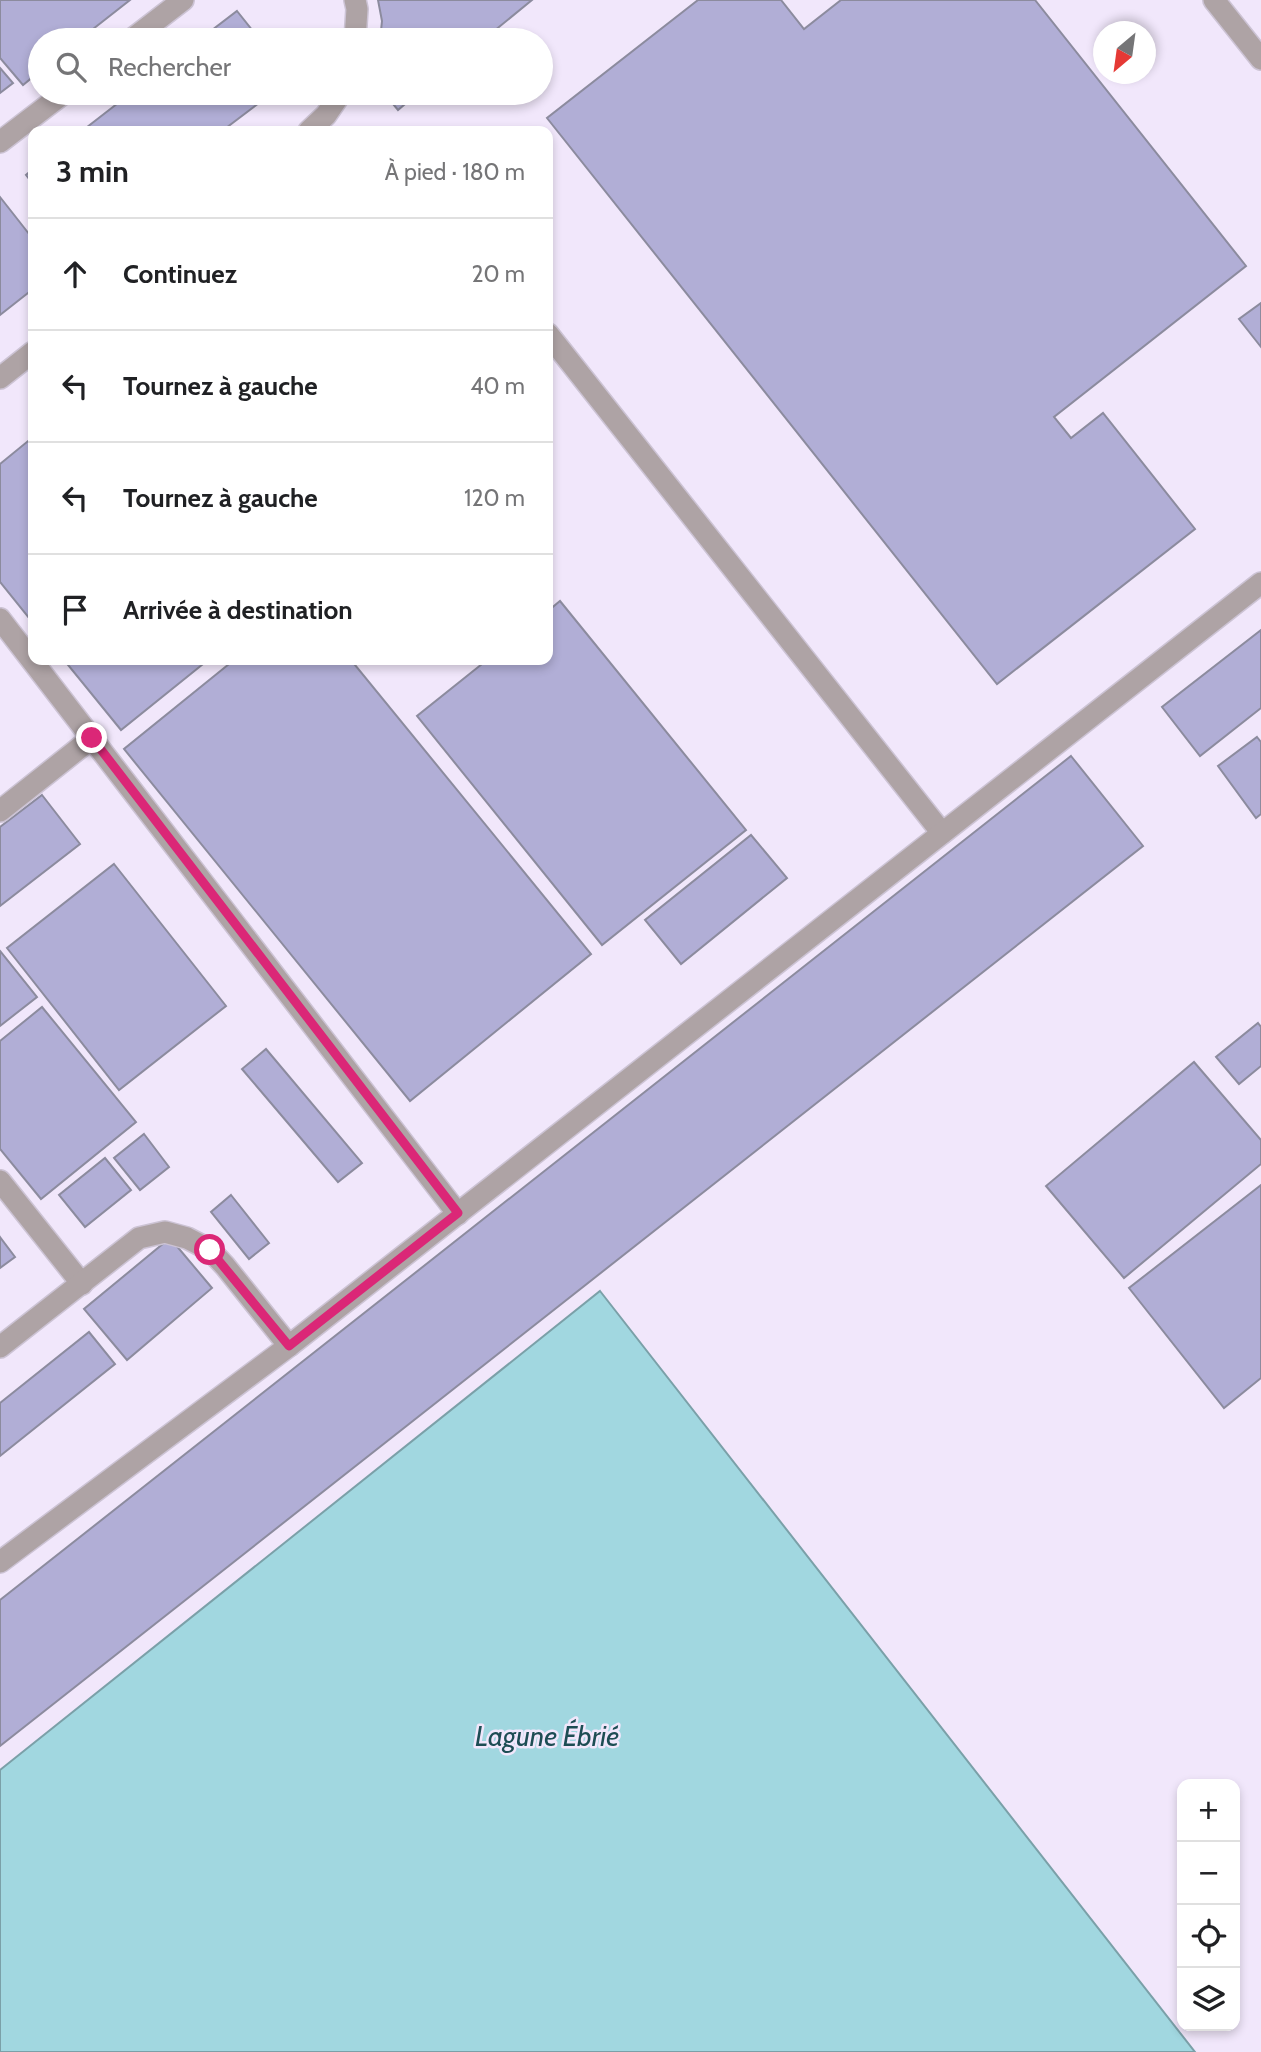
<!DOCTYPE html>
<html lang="fr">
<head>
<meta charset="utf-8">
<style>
  :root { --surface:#fff; --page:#f2f2f2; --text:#202124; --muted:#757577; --line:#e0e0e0 }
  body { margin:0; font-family:Cabin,sans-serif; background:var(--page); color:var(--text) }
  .controls { position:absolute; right:21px; bottom:21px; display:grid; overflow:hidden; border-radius:14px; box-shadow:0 4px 10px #0003 }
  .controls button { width:63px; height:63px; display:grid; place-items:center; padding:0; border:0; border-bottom:2px solid var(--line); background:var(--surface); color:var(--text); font:35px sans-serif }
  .compass { position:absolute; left:1093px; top:21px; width:63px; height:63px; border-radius:50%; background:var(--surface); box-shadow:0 4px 10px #0003; rotate:209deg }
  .stop { position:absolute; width:21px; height:21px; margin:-16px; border:5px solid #db2777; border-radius:50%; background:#fff }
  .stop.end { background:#db2777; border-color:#fff; box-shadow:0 2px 7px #0008 }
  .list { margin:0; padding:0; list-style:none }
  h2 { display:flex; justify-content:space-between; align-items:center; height:91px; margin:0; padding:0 28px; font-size:30px }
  h2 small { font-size:23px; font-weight:400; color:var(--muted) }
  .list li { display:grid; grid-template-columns:46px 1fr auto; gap:21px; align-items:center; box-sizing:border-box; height:112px; padding:0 28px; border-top:2px solid var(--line) }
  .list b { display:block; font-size:26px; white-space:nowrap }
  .list em { font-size:23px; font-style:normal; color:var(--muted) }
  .icon { flex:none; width:38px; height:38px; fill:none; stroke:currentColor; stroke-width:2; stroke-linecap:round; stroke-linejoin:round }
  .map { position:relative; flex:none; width:1261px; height:2052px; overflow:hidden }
  .search { position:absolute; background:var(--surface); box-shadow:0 4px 10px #0003; left:28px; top:28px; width:525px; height:77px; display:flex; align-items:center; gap:18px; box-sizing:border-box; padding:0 24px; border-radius:38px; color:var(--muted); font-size:26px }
  .panel { position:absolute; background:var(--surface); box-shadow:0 4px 10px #0003; left:28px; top:126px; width:525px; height:539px; border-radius:14px }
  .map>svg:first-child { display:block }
  .water { fill:#a1d7e0; stroke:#7ba0a8; stroke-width:2 }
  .building { fill:#b1aed6; stroke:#8c8b9e; stroke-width:2 }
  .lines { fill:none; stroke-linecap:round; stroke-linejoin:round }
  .minor-casing { stroke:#ccc3d4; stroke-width:24 }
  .minor { stroke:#aea3a5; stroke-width:21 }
  .route { stroke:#db2777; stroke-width:9 }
  .labels { text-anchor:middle; stroke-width:5; stroke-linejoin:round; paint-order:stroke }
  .water-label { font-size:28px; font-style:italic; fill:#1d4d54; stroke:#f1e7fb }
</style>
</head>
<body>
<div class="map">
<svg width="1261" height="2052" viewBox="0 0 1261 2052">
  <rect width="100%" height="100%" fill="#f1e7fb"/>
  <!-- water -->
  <path class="water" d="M600,1291L1195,2052H0V1770Z"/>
  <!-- building -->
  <g class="building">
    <path d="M0,0H130L79,40H40V71L23,85L0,58Z"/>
    <path d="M378,0H532L483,40H380L382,21Z"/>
    <path d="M698,0H781L804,29L841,0H1035L1246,266L1054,417L1071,438L1103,413L1195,529L997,684L547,118Z"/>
    <path d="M237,11L260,40H199Z"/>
    <path d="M0,68L13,83L0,93Z"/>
    <path d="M131,93H272L222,131H82Z"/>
    <path d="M384,93H418L398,110Z"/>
    <path d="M33,169V184L26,175Z"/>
    <path d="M0,197L33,239V289L0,315Z"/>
    <path d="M1261,303V347L1239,319Z"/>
    <path d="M33,437V623L0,582V464Z"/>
    <path d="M560,601L746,830L602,945L417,716L487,660H548V611Z"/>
    <path d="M1261,630V708L1200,756L1162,707Z"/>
    <path d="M64,660H208L121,730Z"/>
    <path d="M234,660H351L591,954L410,1101L124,749Z"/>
    <path d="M1257,737L1261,742V814L1256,818L1218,766Z"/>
    <path d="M1071,756L1143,846L0,1746V1600Z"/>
    <path d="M42,795L80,844L0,906V827Z"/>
    <path d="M751,835L787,878L681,964L645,920Z"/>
    <path d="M114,864L226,1006L119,1090L7,948Z"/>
    <path d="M0,951L37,997L0,1026Z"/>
    <path d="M42,1007L136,1122L41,1199L0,1149V1041Z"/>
    <path d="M1258,1023L1261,1027V1066L1239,1084L1216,1057Z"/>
    <path d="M266,1049L362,1163L338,1182L242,1069Z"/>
    <path d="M1194,1062L1261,1140V1164L1124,1278L1046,1186Z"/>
    <path d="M144,1134L169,1167L140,1190L114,1158Z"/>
    <path d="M105,1158L131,1190L85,1227L59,1195Z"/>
    <path d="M1261,1185V1378L1224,1408L1129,1288Z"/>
    <path d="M231,1195L269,1243L249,1259L211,1212Z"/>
    <path d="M0,1237L15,1257L0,1268Z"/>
    <path d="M170,1238L212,1288L127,1360L84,1309Z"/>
    <path d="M89,1332L115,1364L0,1456V1403Z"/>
  </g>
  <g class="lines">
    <!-- minor casing -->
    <g class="minor-casing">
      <g id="minor">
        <path d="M1214,0L1261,59"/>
        <path d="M131,40L183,0"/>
        <path d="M355,40L357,9L355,0"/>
        <path d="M309,131L326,115L341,93"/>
        <path d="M0,142L64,93"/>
        <path d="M548,334L942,833"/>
        <path d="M0,378L33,352"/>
        <path d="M0,619L458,1214"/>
        <path d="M0,811L92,738"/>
        <path d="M0,1181L82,1284"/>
        <path d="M0,1347L139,1238L165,1232L187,1238L210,1250L225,1266L289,1346"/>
        <path d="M0,1562L289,1346L1261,583"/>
      </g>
    </g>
    <!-- minor -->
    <use href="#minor" class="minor"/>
  </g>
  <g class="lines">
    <!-- route -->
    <path class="route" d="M92,738L458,1213L289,1346L210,1250"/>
  </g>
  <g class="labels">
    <!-- water labels -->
    <g class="water-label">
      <text x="547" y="1746">Lagune Ébrié</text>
    </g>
  </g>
</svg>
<div class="controls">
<button>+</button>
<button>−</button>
<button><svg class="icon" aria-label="locate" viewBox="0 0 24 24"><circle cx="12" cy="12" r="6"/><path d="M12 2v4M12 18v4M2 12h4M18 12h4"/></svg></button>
<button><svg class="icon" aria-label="layers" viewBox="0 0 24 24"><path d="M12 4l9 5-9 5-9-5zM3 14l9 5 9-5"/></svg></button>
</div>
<svg class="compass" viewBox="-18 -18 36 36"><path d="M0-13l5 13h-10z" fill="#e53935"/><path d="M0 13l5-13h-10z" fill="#757577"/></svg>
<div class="stop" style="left:210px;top:1250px"></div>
<div class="stop end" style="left:92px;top:738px"></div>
<div class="search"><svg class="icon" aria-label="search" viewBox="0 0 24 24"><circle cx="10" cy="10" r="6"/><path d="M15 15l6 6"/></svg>Rechercher</div>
<section class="panel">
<h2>3 min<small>À pied · 180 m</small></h2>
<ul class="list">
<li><svg class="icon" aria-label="ahead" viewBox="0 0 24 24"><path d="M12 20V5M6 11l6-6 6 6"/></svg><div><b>Continuez</b></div><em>20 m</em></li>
<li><svg class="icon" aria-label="left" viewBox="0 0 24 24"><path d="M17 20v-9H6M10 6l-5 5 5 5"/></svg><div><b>Tournez à gauche</b></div><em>40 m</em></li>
<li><svg class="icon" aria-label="left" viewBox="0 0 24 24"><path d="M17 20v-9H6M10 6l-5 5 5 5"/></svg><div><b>Tournez à gauche</b></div><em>120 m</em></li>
<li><svg class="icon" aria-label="arrive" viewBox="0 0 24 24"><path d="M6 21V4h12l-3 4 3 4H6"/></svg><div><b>Arrivée à destination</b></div></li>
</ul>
</section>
</div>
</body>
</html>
